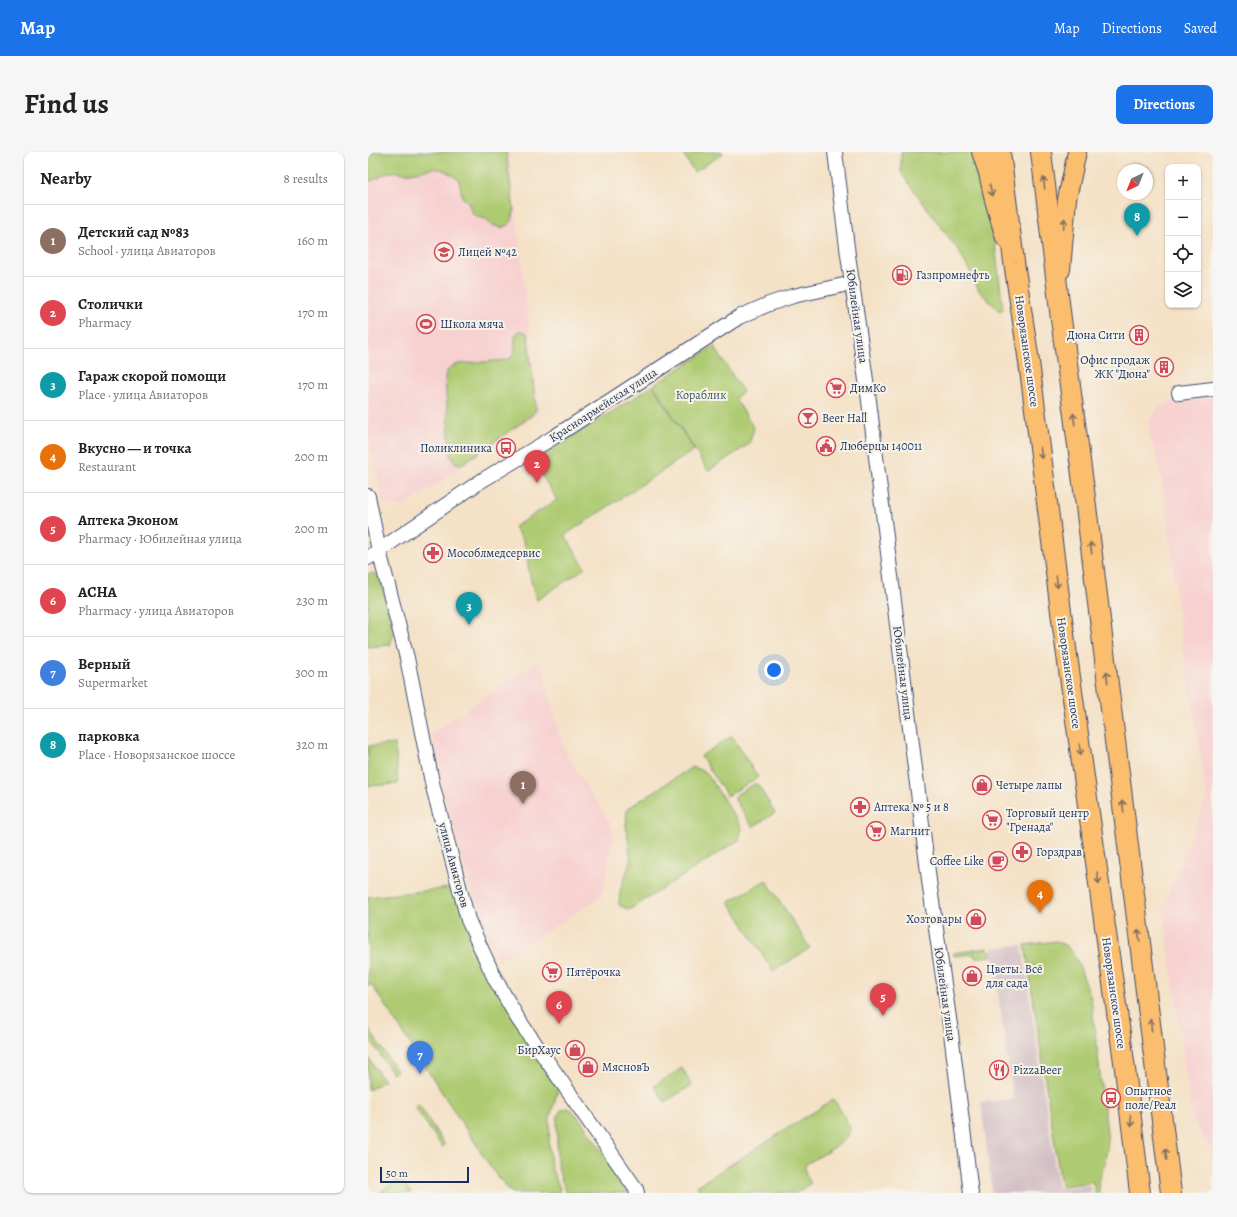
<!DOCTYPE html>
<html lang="en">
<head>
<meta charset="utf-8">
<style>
  :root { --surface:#fff; --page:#f6f6f6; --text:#222; --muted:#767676; --line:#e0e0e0; --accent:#1a73e8 }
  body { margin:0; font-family:Alegreya,serif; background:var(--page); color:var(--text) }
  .controls { position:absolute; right:12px; top:12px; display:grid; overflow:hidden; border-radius:8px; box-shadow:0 1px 3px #0004 }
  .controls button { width:36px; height:36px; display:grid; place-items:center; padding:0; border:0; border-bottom:1px solid var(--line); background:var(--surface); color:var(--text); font:20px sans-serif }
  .compass { position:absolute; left:749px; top:12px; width:36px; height:36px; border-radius:50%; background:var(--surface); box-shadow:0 1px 3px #0004; rotate:223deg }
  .scale { position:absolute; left:12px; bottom:10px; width:89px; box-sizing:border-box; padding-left:4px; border:2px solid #1b2f5e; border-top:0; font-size:11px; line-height:14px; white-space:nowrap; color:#1b2f5e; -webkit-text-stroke:3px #f7f3e8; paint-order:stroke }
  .you { position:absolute; left:406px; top:518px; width:14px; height:14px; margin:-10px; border:3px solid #fff; border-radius:50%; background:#1a73e8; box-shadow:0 0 0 6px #1a73e833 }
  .badge { display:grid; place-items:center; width:26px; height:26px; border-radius:50%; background:var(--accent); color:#fff; font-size:13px; font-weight:700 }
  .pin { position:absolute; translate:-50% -33px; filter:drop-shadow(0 1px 2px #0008) }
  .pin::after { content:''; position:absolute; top:21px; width:14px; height:12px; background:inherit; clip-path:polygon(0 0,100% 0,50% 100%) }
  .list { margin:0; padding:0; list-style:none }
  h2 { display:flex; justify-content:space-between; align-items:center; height:52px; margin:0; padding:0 16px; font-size:17px }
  h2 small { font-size:13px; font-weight:400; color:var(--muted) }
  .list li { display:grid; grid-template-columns:26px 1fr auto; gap:12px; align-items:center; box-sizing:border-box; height:72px; padding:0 16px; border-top:1px solid var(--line) }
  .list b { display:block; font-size:15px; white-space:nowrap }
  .list p { margin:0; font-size:13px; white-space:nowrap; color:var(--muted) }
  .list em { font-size:13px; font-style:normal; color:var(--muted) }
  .icon { flex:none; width:22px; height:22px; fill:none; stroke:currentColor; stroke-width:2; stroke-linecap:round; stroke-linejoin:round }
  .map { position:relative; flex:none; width:845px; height:1041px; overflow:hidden; border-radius:8px }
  header { display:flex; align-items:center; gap:24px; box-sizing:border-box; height:56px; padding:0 20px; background:var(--accent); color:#fff }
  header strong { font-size:19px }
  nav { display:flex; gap:22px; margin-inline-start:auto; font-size:14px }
  .intro { display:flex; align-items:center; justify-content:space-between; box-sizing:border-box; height:96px; padding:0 24px }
  h1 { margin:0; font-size:28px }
  .button { padding:10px 18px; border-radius:8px; background:var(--accent); color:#fff; font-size:14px; font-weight:700 }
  main { display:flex; gap:24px; padding:0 24px }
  aside { flex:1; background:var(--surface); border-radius:8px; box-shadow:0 1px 3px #0004 }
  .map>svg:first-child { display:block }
  .built { fill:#f7d0d0 }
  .industrial { fill:#d2bec5 }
  .green { fill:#aecb72; stroke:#647d68 }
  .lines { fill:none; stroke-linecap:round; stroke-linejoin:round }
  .minor-casing { stroke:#3c4a6e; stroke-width:16 }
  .major-casing { stroke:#3c4a6e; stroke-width:20 }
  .highway-casing { stroke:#3c4a6e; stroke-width:22 }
  .minor { stroke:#fff; stroke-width:14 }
  .major { stroke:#fbbd6e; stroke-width:18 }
  .highway { stroke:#fbbd6e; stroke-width:20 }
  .oneway { stroke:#806f65 }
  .labels { text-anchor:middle; stroke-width:4; stroke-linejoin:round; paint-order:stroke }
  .poi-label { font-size:12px; fill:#1b2f5e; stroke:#f7f3e8; text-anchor:start }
  .street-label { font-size:12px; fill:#1b2f5e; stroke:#f7f3e8 }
  .park-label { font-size:12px; fill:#405663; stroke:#f7f3e8 }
</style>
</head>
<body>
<header>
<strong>Map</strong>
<nav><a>Map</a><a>Directions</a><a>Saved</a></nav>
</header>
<div class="intro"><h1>Find us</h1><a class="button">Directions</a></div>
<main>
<aside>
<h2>Nearby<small>8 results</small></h2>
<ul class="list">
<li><span class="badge" style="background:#8d6e63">1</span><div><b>Детский сад №83</b><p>School · улица Авиаторов</p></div><em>160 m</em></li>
<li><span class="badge" style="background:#e0444e">2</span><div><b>Столички</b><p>Pharmacy</p></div><em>170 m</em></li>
<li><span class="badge" style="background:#0f9aa8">3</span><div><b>Гараж скорой помощи</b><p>Place · улица Авиаторов</p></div><em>170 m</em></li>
<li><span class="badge" style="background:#e8710a">4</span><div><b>Вкусно — и точка</b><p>Restaurant</p></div><em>200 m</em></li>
<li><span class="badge" style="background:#e0444e">5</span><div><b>Аптека Эконом</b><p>Pharmacy · Юбилейная улица</p></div><em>200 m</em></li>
<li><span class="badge" style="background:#e0444e">6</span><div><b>АСНА</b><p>Pharmacy · улица Авиаторов</p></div><em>230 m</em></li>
<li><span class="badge" style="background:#3f7fe0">7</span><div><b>Верный</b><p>Supermarket</p></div><em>300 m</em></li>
<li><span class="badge" style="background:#0f9aa8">8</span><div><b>парковка</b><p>Place · Новорязанское шоссе</p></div><em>320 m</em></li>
</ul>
</aside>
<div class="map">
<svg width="845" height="1041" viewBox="0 0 845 1041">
  <rect width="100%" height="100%" fill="#f7f3e8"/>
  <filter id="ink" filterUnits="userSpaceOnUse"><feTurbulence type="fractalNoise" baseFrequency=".025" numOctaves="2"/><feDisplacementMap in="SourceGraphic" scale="8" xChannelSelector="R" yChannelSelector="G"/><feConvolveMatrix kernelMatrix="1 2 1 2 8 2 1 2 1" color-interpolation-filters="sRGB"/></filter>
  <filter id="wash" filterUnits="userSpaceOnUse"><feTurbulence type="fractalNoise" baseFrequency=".012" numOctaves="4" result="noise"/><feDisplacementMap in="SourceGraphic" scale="16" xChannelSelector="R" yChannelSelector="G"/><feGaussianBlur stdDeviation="0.9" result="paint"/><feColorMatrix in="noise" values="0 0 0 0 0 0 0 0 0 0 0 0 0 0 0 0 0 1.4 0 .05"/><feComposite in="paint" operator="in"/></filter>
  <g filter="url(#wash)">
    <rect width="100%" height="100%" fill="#f4e1c6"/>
    <!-- built -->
    <g class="built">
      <path d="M0,0H141L171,261L35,355L16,352L0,282Z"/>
      <path d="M845,245V1002L824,966L795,754L839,646L812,476L797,343L787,299L782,285L781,276L783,267L789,258L795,253L803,250Z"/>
      <path d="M169,509L176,521L190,578L199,603L219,636L241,669L245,678V687L234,744L131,810L110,763L74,633L63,582Z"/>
    </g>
    <!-- industrial -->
    <path class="industrial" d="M654,793L690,1036L722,1033L723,1041H624L613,950L645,947L624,796Z"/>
    <!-- green -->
    <g class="green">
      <path d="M0,0H138L146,59L144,69L140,73L133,76L125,73L118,67L110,65L104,61L100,50L94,45L91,28C69,11 67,17 42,21C36,22 29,19 23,20C14,22 10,28 0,29Z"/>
      <path d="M314,0H354L355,2L326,20Z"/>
      <path d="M533,0H607L623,61L635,157L633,159L630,158L611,139L606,127L591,99L538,28L533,20Z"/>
      <path d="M151,179C156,179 158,179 160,184L168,258L163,264L94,312C86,312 84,309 82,302L77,225C79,217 82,215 90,212L139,208C154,200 141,187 151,179Z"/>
      <path d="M346,194L375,240L367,246L386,276L381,292L340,319L286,233Z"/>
      <path d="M285,234L326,298L197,383L217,416L169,448L163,429L160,414L159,400L155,388L146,375L189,348L165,309Z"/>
      <path d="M0,421L8,422L13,431L26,481L22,493L0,495Z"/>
      <path d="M364,584L390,625L359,644L333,604Z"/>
      <path d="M27,592L30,632L0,634V594Z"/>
      <path d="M324,615L338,620L374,676L371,688L261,758L251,753L252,739L263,708L258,674L259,657Z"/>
      <path d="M386,632H388L390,633L406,659L407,661L386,674H384L367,648V645L368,643Z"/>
      <path d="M398,728L442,796L405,819L361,750Z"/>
      <path d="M91,735L100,768L193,928L182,965L181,991L183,1016L192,1036L191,1041H144L128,1023L3,832L0,834V745Z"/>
      <path d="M688,789L697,793L704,800L710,811L723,846L740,989L737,1011L730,1029L731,1041H727L725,1030L693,1034L657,793Z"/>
      <path d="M619,796L623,799V804L607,806L606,802L587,804L585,803L586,801Z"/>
      <path d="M0,876L29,919L25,922L0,884Z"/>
      <path d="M0,905L16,929L1,938L0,937Z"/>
      <path d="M314,916L324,933L297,950L286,934Z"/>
      <path d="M466,947C469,953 480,970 482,975C485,988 448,1006 438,1012C435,1020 439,1025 443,1031L428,1041H334L329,1034Z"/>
      <path d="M51,953L77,993L74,995L47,955Z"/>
      <path d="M198,956L204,958L212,967L258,1035L261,1041H199L193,1027L189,1010V966L193,958Z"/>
      <path d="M32,1026L43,1041H11Z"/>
    </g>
  </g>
  <g filter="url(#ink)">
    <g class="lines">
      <!-- minor casing -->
      <g class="minor-casing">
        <g id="minor">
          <path d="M467,0L480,103L501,249L562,736L582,873L603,1041"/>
          <path d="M811,241L845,237"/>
          <path d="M0,344L11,399L39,506L65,635L100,768L127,827L150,867L268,1037L269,1041"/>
          <path d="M0,406L113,329L186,285L371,165L401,152L425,144L485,131"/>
        </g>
      </g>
      <!-- major casing -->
      <g class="major-casing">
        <g id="major">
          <path d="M613,0L620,21L626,48L637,86"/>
          <path d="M693,118L699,47L709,0"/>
        </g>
      </g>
      <!-- highway casing -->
      <g class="highway-casing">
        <g id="highway">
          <path d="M632,0L646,110L661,210L695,475L757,917L772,1041"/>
          <path d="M673,0L693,167L716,338L803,1041"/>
        </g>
      </g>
      <!-- minor -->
      <use href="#minor" class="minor"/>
      <!-- major -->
      <use href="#major" class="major"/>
      <!-- highway -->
      <use href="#highway" class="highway"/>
    </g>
    <!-- one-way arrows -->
    <defs><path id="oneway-shaft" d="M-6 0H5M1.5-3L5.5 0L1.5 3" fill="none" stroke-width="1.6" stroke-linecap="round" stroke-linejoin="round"/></defs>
    <g class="oneway">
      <use href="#oneway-shaft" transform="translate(676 31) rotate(-97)"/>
      <use href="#oneway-shaft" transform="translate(623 38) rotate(77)"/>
      <use href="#oneway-shaft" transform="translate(696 72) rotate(-84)"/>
      <use href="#oneway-shaft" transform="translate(706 267) rotate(-98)"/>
      <use href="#oneway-shaft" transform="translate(673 301) rotate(83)"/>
      <use href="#oneway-shaft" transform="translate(723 396) rotate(-97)"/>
      <use href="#oneway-shaft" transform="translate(689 430) rotate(83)"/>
      <use href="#oneway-shaft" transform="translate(739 525) rotate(-97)"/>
      <use href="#oneway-shaft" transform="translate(712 597) rotate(82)"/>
      <use href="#oneway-shaft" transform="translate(755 654) rotate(-97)"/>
      <use href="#oneway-shaft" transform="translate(730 726) rotate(82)"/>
      <use href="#oneway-shaft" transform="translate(771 783) rotate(-97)"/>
      <use href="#oneway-shaft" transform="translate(783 873) rotate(-97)"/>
      <use href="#oneway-shaft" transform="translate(763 969) rotate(83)"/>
      <use href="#oneway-shaft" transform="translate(798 1002) rotate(-97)"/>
    </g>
  </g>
  <!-- icons -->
  <defs>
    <g id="school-ring" transform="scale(1)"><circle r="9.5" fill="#f7f3e8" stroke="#d1495b" stroke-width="1.5"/><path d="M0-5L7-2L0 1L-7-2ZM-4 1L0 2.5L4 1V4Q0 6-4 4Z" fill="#d1495b"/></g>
    <g id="fuel-ring" transform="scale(1)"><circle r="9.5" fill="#f7f3e8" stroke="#d1495b" stroke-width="1.5"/><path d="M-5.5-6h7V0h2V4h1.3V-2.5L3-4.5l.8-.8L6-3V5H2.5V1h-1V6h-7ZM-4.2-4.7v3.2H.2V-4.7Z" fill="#d1495b"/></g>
    <g id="stadium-ring" transform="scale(1)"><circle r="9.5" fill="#f7f3e8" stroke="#d1495b" stroke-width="1.5"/><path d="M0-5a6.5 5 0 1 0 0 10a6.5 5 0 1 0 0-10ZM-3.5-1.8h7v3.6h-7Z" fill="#d1495b"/></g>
    <g id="building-ring" transform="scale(1)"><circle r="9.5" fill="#f7f3e8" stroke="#d1495b" stroke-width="1.5"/><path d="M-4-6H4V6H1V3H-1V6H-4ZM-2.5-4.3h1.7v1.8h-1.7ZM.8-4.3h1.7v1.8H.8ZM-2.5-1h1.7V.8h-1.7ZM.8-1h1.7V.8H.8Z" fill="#d1495b"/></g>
    <g id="supermarket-ring" transform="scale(1)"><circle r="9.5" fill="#f7f3e8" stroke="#d1495b" stroke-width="1.5"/><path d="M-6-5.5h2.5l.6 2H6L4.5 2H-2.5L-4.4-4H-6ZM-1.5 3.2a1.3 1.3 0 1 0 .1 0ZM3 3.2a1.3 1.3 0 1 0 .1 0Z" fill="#d1495b"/></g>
    <g id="bar-ring" transform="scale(1)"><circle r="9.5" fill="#f7f3e8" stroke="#d1495b" stroke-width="1.5"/><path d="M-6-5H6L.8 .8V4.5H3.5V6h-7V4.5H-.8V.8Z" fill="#d1495b"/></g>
    <g id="civic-ring" transform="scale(1)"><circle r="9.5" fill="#f7f3e8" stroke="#d1495b" stroke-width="1.5"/><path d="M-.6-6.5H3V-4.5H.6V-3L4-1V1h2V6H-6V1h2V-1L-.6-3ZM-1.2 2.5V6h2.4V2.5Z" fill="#d1495b"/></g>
    <g id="bus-ring" transform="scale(1)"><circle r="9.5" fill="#f7f3e8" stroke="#d1495b" stroke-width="1.5"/><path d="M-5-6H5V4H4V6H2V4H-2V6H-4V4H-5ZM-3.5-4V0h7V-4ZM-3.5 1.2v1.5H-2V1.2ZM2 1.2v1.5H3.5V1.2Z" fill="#d1495b"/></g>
    <g id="pharmacy-ring" transform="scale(1)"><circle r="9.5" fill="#f7f3e8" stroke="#d1495b" stroke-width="1.5"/><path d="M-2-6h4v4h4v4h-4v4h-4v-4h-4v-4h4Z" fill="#d1495b"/></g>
    <g id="shop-ring" transform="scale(1)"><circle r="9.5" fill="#f7f3e8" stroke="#d1495b" stroke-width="1.5"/><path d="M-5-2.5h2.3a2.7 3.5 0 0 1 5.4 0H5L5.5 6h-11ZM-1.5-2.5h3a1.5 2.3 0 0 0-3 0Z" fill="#d1495b"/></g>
    <g id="cafe-ring" transform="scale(1)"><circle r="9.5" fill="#f7f3e8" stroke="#d1495b" stroke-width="1.5"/><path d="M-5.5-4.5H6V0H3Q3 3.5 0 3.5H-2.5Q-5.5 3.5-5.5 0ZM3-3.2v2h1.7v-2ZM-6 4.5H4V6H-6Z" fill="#d1495b"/></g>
    <g id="restaurant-ring" transform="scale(1)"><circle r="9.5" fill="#f7f3e8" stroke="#d1495b" stroke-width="1.5"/><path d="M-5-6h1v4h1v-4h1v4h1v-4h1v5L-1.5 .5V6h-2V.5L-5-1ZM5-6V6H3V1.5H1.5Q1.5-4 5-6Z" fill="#d1495b"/></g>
  </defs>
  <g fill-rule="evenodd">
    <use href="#school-ring" x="76" y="100"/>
    <use href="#fuel-ring" x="534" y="123"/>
    <use href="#stadium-ring" x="58" y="172"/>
    <use href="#building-ring" x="771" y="183"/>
    <use href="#building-ring" x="796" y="215"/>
    <use href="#supermarket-ring" x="468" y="236"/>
    <use href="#bar-ring" x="440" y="266"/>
    <use href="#civic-ring" x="458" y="294"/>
    <use href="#bus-ring" x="138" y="296"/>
    <use href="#pharmacy-ring" x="65" y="401"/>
    <use href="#shop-ring" x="614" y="633"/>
    <use href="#pharmacy-ring" x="492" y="655"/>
    <use href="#supermarket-ring" x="624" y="668"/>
    <use href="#supermarket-ring" x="508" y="679"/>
    <use href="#pharmacy-ring" x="654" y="700"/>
    <use href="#cafe-ring" x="630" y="709"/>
    <use href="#shop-ring" x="608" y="767"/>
    <use href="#supermarket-ring" x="184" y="820"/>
    <use href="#shop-ring" x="604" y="824"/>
    <use href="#shop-ring" x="207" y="898"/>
    <use href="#shop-ring" x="220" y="915"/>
    <use href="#restaurant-ring" x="631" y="918"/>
    <use href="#bus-ring" x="743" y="946"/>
  </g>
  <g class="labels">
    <!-- poi labels -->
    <g class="poi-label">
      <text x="90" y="104">Лицей №42</text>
      <text x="548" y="127">Газпромнефть</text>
      <text x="72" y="176">Школа мяча</text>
      <text x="757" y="187" text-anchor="end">Дюна Сити</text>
      <text x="782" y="212" text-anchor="end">Офис продаж<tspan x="782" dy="14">ЖК "Дюна"</tspan></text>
      <text x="482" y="240">ДимКо</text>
      <text x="454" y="270">Beer Hall</text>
      <text x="472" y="298">Люберцы 140011</text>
      <text x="124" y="300" text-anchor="end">Поликлиника</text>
      <text x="79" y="405">Мособлмедсервис</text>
      <text x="628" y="637">Четыре лапы</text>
      <text x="506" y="659">Аптека № 5 и 8</text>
      <text x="638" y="665">Торговый центр<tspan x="638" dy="14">"Гренада"</tspan></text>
      <text x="522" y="683">Магнит</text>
      <text x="668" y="704">Горздрав</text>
      <text x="616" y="713" text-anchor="end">Coffee Like</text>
      <text x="594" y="771" text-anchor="end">Хозтовары</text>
      <text x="618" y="821">Цветы. Всё<tspan x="618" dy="14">для сада</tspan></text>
      <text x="198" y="824">Пятёрочка</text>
      <text x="193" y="902" text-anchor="end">БирХаус</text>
      <text x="234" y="919">МясновЪ</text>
      <text x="645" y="922">PizzaBeer</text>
      <text x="757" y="943">Опытное<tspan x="757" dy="14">поле/Реал</tspan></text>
    </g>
    <!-- street labels -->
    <g class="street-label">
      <text transform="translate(489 164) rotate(82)" y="4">Юбилейная улица</text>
      <text transform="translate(659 199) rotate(82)" y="4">Новорязанское шоссе</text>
      <text transform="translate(235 253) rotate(-33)" y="4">Красноармейская улица</text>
      <text transform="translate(535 521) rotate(83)" y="4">Юбилейная улица</text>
      <text transform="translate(701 521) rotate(82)" y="4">Новорязанское шоссе</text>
      <text transform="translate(86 713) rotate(75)" y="4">улица Авиаторов</text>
      <text transform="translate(746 841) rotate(82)" y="4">Новорязанское шоссе</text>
      <text transform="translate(577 842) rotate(82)" y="4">Юбилейная улица</text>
    </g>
    <!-- park labels -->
    <g class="park-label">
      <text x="333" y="247">Кораблик</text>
    </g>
  </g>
</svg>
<div class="controls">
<button>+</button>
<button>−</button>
<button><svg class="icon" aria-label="locate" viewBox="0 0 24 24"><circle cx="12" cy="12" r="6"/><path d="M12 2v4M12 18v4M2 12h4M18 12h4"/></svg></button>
<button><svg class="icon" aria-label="layers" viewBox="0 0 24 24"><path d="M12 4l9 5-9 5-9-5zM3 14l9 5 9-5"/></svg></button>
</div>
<svg class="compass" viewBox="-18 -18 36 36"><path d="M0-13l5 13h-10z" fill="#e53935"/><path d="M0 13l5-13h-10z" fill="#767676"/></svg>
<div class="scale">50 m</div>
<div class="you"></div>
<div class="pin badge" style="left:155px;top:652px;background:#8d6e63">1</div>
<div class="pin badge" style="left:169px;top:331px;background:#e0444e">2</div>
<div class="pin badge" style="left:101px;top:473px;background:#0f9aa8">3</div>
<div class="pin badge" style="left:672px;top:761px;background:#e8710a">4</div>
<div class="pin badge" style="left:515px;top:864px;background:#e0444e">5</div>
<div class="pin badge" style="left:191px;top:872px;background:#e0444e">6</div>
<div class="pin badge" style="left:52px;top:922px;background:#3f7fe0">7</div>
<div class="pin badge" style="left:769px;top:84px;background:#0f9aa8">8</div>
</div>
</main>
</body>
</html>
